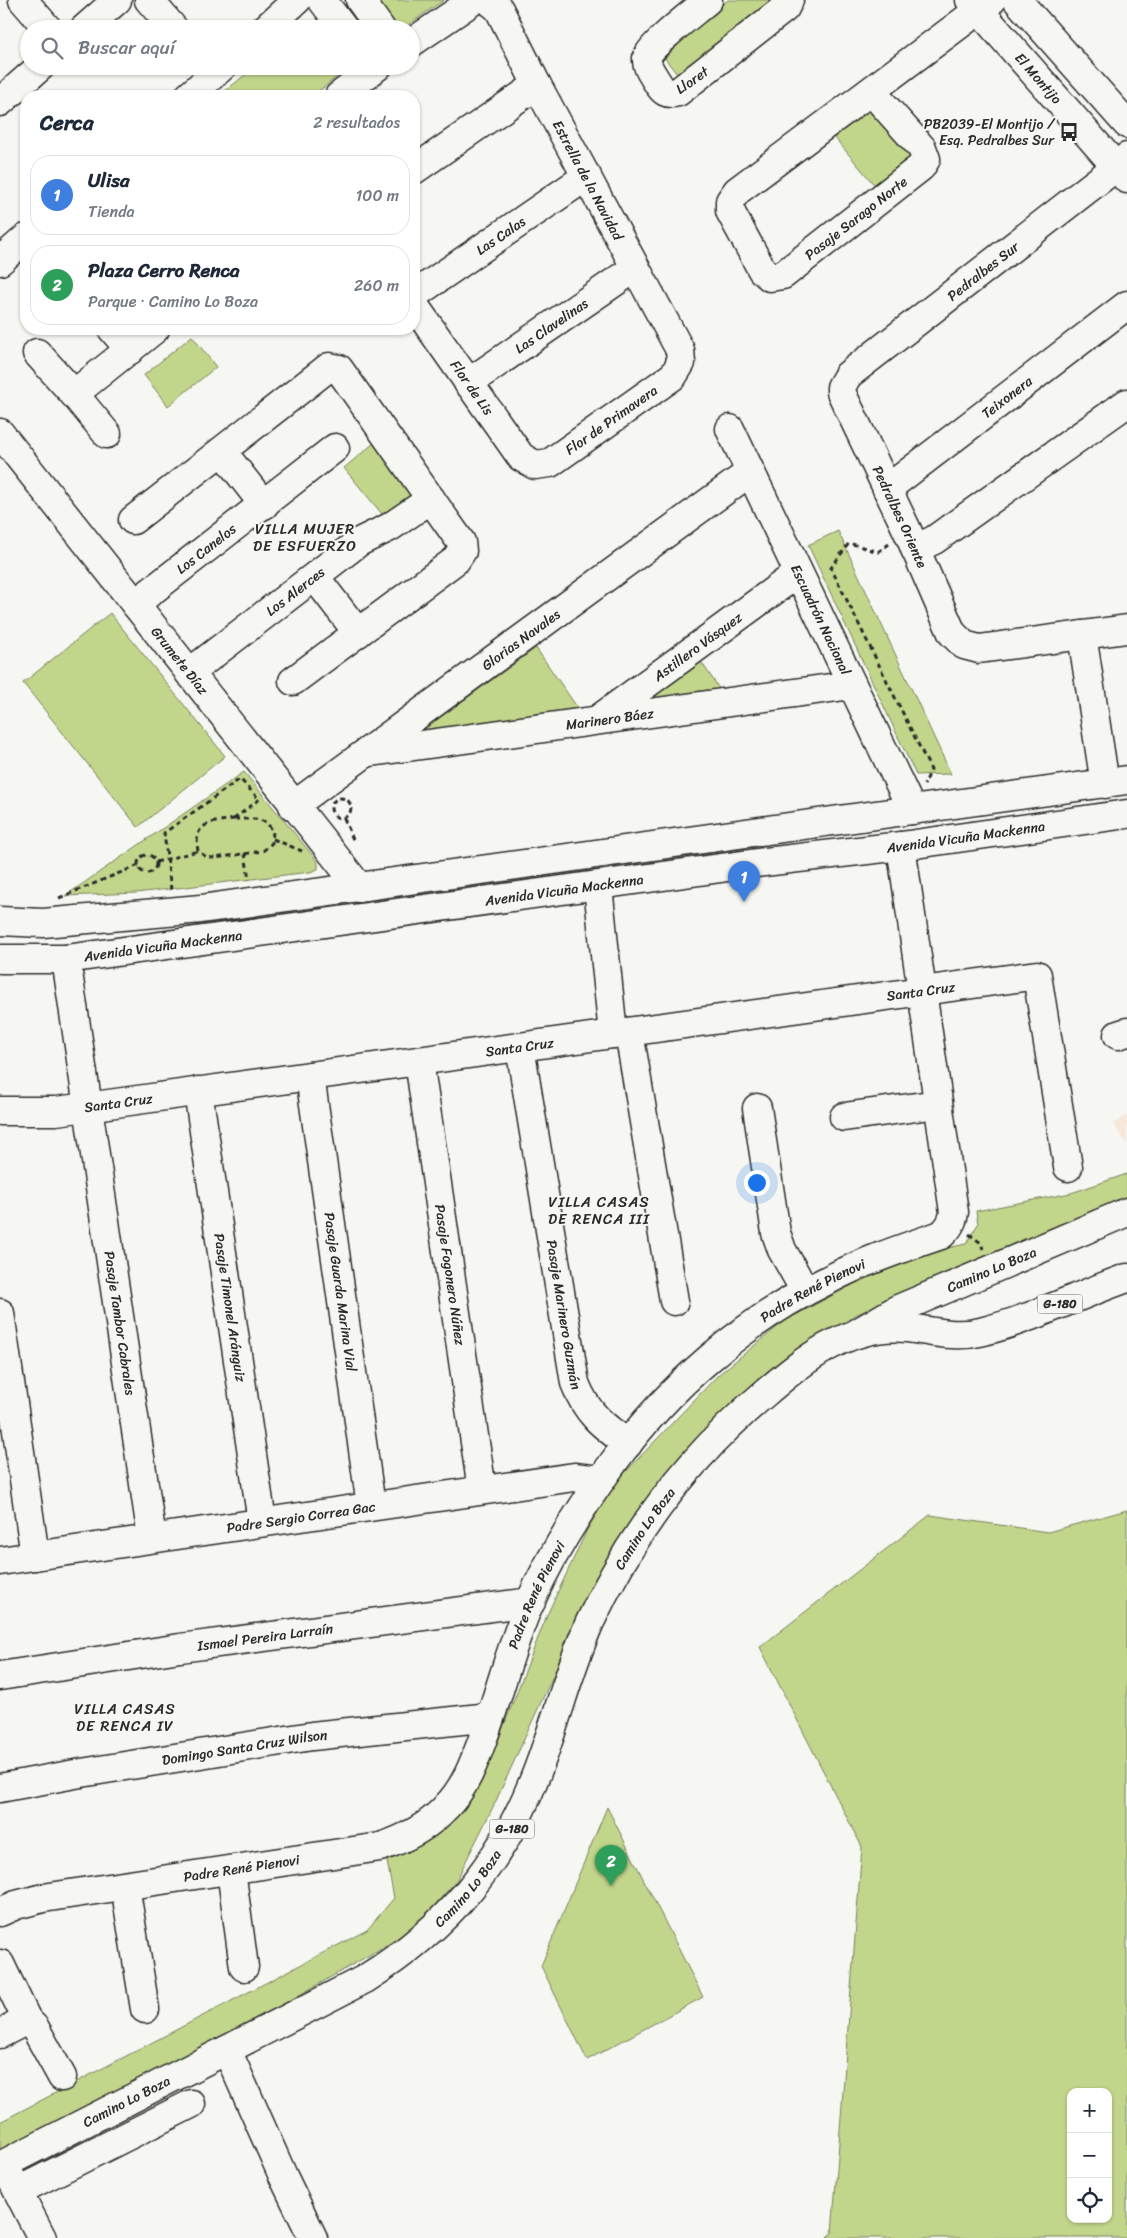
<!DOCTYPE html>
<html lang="es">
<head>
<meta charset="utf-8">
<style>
  :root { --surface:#fff; --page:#f2f2f3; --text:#1f2937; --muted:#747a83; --line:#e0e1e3; --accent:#2b2b2b }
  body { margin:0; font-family:Sriracha,sans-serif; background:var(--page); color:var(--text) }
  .controls { position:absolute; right:15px; bottom:15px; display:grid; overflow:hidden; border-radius:10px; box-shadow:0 1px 4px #0004 }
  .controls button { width:45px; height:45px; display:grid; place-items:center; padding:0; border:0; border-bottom:1px solid var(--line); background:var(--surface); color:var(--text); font:25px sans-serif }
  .you { position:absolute; left:756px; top:1182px; width:18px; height:18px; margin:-12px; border:4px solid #fff; border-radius:50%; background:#1a73e8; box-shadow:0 0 0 8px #1a73e833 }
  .badge { display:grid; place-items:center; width:32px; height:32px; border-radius:50%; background:var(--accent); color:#fff; font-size:16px; font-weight:700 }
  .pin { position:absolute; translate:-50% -41px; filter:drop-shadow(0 1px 2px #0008) }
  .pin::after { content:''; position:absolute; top:26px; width:18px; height:15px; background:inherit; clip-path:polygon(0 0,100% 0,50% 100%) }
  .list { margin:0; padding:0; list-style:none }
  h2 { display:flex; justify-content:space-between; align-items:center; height:65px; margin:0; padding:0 20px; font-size:21px }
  h2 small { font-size:16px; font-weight:400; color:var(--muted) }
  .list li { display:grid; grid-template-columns:32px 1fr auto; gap:15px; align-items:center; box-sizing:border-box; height:80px; margin:0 10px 10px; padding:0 10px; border:1px solid var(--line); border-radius:20px }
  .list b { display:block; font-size:19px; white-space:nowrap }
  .list p { margin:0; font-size:16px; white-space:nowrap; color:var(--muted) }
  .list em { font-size:16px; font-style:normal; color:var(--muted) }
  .icon { flex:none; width:28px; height:28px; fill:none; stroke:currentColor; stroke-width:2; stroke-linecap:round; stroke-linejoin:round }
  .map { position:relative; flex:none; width:1127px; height:2238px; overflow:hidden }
  .search { position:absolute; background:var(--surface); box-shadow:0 1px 4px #0004; left:20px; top:20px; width:400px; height:55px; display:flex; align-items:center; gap:12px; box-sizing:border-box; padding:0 18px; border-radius:28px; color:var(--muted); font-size:19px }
  .panel { position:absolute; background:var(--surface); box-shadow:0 1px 4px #0004; left:20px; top:90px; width:400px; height:245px; border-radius:20px }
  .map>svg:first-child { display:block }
  .built { fill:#f6e7db }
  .green { fill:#c2d68b; stroke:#76805b; fill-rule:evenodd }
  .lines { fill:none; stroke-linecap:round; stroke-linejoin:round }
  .minor-casing { stroke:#2b2b2b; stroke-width:31 }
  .major-casing { stroke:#2b2b2b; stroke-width:31 }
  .path { stroke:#2b2b2b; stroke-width:3; stroke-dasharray:5 4; stroke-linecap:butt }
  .minor { stroke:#f6f6f2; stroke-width:28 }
  .major { stroke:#f6f6f2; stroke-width:28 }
  .labels { text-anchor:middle; stroke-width:4; stroke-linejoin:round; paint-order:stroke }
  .shield { fill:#f6f6f2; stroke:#686867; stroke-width:1 }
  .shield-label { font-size:12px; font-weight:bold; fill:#2b2b2b }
  .street-label { font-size:14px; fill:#2b2b2b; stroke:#f6f6f2 }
  .poi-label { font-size:14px; fill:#2b2b2b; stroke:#f6f6f2; text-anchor:end }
  .neighbourhood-label { font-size:15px; letter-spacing:1px; fill:#2b2b2b; stroke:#f6f6f2 }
</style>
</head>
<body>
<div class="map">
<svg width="1127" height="2238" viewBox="0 0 1127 2238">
  <rect width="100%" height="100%" fill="#f6f6f2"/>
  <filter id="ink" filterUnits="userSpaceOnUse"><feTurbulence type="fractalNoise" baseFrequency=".02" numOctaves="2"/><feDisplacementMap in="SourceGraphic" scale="10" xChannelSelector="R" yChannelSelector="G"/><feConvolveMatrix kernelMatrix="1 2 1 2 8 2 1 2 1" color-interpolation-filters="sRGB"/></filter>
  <g filter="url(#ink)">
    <!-- built -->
    <path class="built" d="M1127,1115V1144L1113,1124Z"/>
    <!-- green -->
    <g class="green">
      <path d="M378,0H444L402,29H398Z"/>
      <path d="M728,0H781L680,78L660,52Z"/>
      <path d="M256,66H350L313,96H219Z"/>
      <path d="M870,107L912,159L877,188L834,137Z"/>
      <path d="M192,336L216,367L168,406L144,375Z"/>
      <path d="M374,443L417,496L387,520L344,468Z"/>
      <path d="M838,531L951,774L916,775L808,545Z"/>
      <path d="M110,613L225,756L138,827L23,683Z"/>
      <path d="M536,648L579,710L420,732Z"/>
      <path d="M698,657L720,690L630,702Z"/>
      <path d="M244,772L318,862V869L310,872L136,893L65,896Z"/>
      <path d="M1127,1174V1202L857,1314L757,1380L670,1473L605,1562L495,1803L456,1881L413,1930L249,2024L0,2152V2122L367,1930L394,1898L386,1856L473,1791L497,1743L547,1615L587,1530L616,1482L718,1375L786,1320L905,1257L966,1244L978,1224L976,1211L1071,1193Z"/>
      <path d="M1127,1510V2238H827L832,2233L862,1847L760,1647L930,1515L1048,1532ZM1071,2092H1108V2219H1071Z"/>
      <path d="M607,1807L703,1997L587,2060L541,1966Z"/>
    </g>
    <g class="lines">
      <!-- minor casing -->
      <g class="minor-casing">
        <g id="minor">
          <path d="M23,0L48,29"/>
          <path d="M149,0L174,29"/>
          <path d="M322,0L344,29"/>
          <path d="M360,0L381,29"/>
          <path d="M708,0C697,10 649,46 647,58C646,67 653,75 657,82C663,92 667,95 678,92L785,8L789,0"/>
          <path id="s1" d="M970,0L1127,179"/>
          <path d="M1017,0L1127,124"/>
          <path d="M84,29L117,0"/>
          <path d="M411,43L474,0"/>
          <path d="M872,92L922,148L926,159L921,167L783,275L770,277L762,270L730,211V201L737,191L992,0"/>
          <path d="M339,96L378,66"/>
          <path d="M0,102L41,66"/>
          <path id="s2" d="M1127,157L1116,167L848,375L841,387V392L907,530L952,633L964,645L979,649L1127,629"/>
          <path d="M414,170L537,85"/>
          <path id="s3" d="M414,295L587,176"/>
          <path id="s4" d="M414,305L521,457L535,465L550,463L673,376L681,363L680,350L537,85L499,9L488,0"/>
          <path d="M112,329L130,350"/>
          <path d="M37,353L74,394L155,329"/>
          <path id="s5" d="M468,383L635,268"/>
          <path d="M74,394L107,434"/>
          <path id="s6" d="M730,429L912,810"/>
          <path id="s7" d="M0,433L360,888"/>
          <path d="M222,451L264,505"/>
          <path id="s8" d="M887,489L1127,305"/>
          <path d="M133,520L329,367L339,369L461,542L462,551L456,560L293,681"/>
          <path d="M915,549L934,540L1127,403"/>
          <path d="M315,577L358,633"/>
          <path id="s9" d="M135,604L335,448"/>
          <path d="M1082,635L1105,784"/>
          <path id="s10" d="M189,673L359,542L390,527L431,499"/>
          <path id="s11" d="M600,718L798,573"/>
          <path id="s12" d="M371,752L852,685"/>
          <path id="s13" d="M293,806L750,472"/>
          <path d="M598,886L613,1034"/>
          <path d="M0,921L43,923L201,909L1127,780"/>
          <path id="s14" d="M0,959H66L757,863L901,846L1127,814"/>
          <path id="s15" d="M66,959L152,1538"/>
          <path d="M629,1032L674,1301"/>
          <path d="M1118,1035L1127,1032"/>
          <path id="s16" d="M520,1047L575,1383C587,1414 602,1425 628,1444"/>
          <path id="s17" d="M419,1061L482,1490"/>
          <path id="s18" d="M310,1076L371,1506"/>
          <path id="s19" d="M198,1091L262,1522"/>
          <path d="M757,1108L776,1233L782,1250L805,1291"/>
          <path id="s20" d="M0,1111H56L87,1107L1037,975L1068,1167"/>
          <path d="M844,1117L938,1104"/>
          <path d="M0,1313L35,1556"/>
          <path id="s21" d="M857,1333L896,1310L1127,1212"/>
          <path id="s22" d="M0,1561L574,1477L601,1480"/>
          <path id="s23" d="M0,1676L180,1648L531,1602"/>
          <path id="s24" d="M0,1788L75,1774L312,1736L490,1717"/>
          <path d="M231,1870L244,1967"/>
          <path d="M125,1886L145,2009"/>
          <path id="s25" d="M0,1912L16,1905L43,1898L380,1847C405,1839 428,1827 446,1807C467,1786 476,1757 486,1730C501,1687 512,1643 530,1602C552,1553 582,1506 613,1463C668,1387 744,1321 828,1280C864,1261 903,1248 941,1235C949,1228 953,1222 954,1212L901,846"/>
          <path d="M0,1964L27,2020L35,2028L62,2077"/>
          <path d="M0,2034L27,2020"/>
          <path d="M227,2050L283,2176L313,2238"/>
          <path d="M9,2174L42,2238"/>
          <path d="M18,2191L191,2104"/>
        </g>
      </g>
      <!-- major casing -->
      <g class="major-casing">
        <g id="major">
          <path d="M265,29L297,0"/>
          <path d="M189,96L223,66"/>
          <path d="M0,261L26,238"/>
          <path id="s26" d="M0,2166L365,1979C447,1928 503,1862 537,1772C556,1723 568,1672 589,1624C630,1535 690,1457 764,1394C784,1377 804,1360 827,1347C852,1333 879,1325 908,1328C932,1331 955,1338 980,1332C1030,1320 1078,1295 1127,1278"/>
        </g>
      </g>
      <!-- path -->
      <g class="path">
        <path d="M889,544L878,552L849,543L831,568L931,770L924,785"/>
        <circle cx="341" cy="808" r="10"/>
        <path d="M344,818L354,842"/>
        <path d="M234,819H255L266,822L273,831L272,843L263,851L215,858L206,857L198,851C193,821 211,823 234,819Z"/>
        <path d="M234,819L261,798"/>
        <path d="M273,839L302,851"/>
        <path d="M245,853L249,880"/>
        <circle cx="147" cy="864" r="9"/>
        <path d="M156,862L198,851"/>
        <path d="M171,890L164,833L240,779L257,797"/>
        <path d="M59,898L139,865"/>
        <path d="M969,1234L981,1243L983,1249"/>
      </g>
      <!-- minor -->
      <use href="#minor" class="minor"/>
      <!-- major -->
      <use href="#major" class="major"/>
    </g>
  </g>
  <!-- icons -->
  <defs>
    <g id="bus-bare" transform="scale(1.5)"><path d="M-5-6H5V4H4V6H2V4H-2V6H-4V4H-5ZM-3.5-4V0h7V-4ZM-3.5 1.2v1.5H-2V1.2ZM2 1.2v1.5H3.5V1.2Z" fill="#2b2b2b" stroke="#f6f6f2" stroke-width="2.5" paint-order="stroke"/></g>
  </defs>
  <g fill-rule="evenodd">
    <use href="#bus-bare" x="1069" y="132"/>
  </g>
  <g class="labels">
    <!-- shield labels -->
    <g class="shield">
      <rect x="1037.5" y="1294.5" width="45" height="19" rx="4"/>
      <rect x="489.5" y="1819.5" width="45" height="19" rx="4"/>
    </g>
    <g class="shield-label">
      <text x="1060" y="1308">G-180</text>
      <text x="512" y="1833">G-180</text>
    </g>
    <!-- street labels -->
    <g class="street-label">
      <text dy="5" stroke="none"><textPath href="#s1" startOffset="104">El Montijo</textPath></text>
      <text transform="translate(692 80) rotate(-35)" y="5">Lloret</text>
      <text transform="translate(588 180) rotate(62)" y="5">Estrella de la Navidad</text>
      <text transform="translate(856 218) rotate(-38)" y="5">Pasaje Sarago Norte</text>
      <text dy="5" stroke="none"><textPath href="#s3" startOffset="105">Las Calas</textPath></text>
      <text transform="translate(983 271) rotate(-38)" y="5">Pedralbes Sur</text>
      <text dy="5" stroke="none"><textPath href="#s5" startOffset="101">Las Clavelinas</textPath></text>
      <text dy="5" stroke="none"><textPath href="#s4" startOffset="101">Flor de Lis</textPath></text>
      <text dy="5" stroke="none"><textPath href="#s8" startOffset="151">Teixonera</textPath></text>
      <text dy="5" stroke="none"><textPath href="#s4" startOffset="292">Flor de Primavera</textPath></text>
      <text dy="5" stroke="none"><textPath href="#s2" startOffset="511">Pedralbes Oriente</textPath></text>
      <text dy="5" stroke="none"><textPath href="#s9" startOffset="90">Los Canelos</textPath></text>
      <text dy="5" stroke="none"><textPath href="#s10" startOffset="134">Los Alerces</textPath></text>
      <text dy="5" stroke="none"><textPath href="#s6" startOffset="211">Escuadrón Nacional</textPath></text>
      <text dy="5" stroke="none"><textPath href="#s13" startOffset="282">Glorias Navales</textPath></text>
      <text dy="5" stroke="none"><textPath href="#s11" startOffset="121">Astillero Vásquez</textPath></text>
      <text dy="5" stroke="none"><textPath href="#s7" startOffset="290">Grumete Díaz</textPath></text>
      <text dy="5" stroke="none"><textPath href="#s12" startOffset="241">Marinero Báez</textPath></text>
      <text dy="5" stroke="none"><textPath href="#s14" startOffset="974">Avenida Vicuña Mackenna</textPath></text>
      <text dy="5" stroke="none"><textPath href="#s14" startOffset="569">Avenida Vicuña Mackenna</textPath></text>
      <text dy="5" stroke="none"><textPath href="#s14" startOffset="164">Avenida Vicuña Mackenna</textPath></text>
      <text dy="5" stroke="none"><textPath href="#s20" startOffset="929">Santa Cruz</textPath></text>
      <text dy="5" stroke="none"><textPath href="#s20" startOffset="524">Santa Cruz</textPath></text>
      <text dy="5" stroke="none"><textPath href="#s20" startOffset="119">Santa Cruz</textPath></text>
      <text dy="5" stroke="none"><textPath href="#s21" startOffset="149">Camino Lo Boza</textPath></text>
      <text dy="5" stroke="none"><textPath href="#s17" startOffset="216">Pasaje Fogonero Núñez</textPath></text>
      <text dy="5" stroke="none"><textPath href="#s18" startOffset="218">Pasaje Guarda Marina Vial</textPath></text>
      <text dy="5" stroke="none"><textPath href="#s25" startOffset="1116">Padre René Pienovi</textPath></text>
      <text dy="5" stroke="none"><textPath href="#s19" startOffset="219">Pasaje Timonel Aránguiz</textPath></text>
      <text dy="5" stroke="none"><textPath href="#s16" startOffset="271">Pasaje Marinero Guzmán</textPath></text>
      <text dy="5" stroke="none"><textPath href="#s15" startOffset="368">Pasaje Tambor Cabrales</textPath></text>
      <text dy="5" stroke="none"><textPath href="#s22" startOffset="304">Padre Sergio Correa Gac</textPath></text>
      <text dy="5" stroke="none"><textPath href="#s26" startOffset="952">Camino Lo Boza</textPath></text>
      <text dy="5" stroke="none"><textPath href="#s25" startOffset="696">Padre René Pienovi</textPath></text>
      <text dy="5" stroke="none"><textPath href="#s23" startOffset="268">Ismael Pereira Larraín</textPath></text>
      <text dy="5" stroke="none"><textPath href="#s24" startOffset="248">Domingo Santa Cruz Wilson</textPath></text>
      <text dy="5" stroke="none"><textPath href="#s25" startOffset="246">Padre René Pienovi</textPath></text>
      <text dy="5" stroke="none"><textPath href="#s26" startOffset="548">Camino Lo Boza</textPath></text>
      <text dy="5" stroke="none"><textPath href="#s26" startOffset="142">Camino Lo Boza</textPath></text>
    </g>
    <!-- poi labels -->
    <g class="poi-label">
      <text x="1054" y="129">PB2039-El Montijo /<tspan x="1054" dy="16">Esq. Pedralbes Sur</tspan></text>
    </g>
    <!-- neighbourhood labels -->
    <g class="neighbourhood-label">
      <text x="305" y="534">VILLA MUJER<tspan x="305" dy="17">DE ESFUERZO</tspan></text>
      <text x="599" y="1207">VILLA CASAS<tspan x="599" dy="17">DE RENCA III</tspan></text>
      <text x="125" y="1714">VILLA CASAS<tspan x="125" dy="17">DE RENCA IV</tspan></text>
    </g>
  </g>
</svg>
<div class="controls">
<button>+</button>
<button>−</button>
<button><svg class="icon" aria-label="locate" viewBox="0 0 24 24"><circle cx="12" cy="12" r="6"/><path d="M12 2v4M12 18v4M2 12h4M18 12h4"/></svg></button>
</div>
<div class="you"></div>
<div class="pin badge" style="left:744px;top:902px;background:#3f7fe0">1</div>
<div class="pin badge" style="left:611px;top:1886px;background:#2e9e5b">2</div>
<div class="search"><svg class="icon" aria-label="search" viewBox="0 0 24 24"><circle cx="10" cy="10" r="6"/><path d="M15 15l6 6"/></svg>Buscar aquí</div>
<section class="panel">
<h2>Cerca<small>2 resultados</small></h2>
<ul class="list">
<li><span class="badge" style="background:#3f7fe0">1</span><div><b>Ulisa</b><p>Tienda</p></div><em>100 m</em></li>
<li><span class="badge" style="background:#2e9e5b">2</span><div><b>Plaza Cerro Renca</b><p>Parque · Camino Lo Boza</p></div><em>260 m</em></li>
</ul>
</section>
</div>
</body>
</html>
